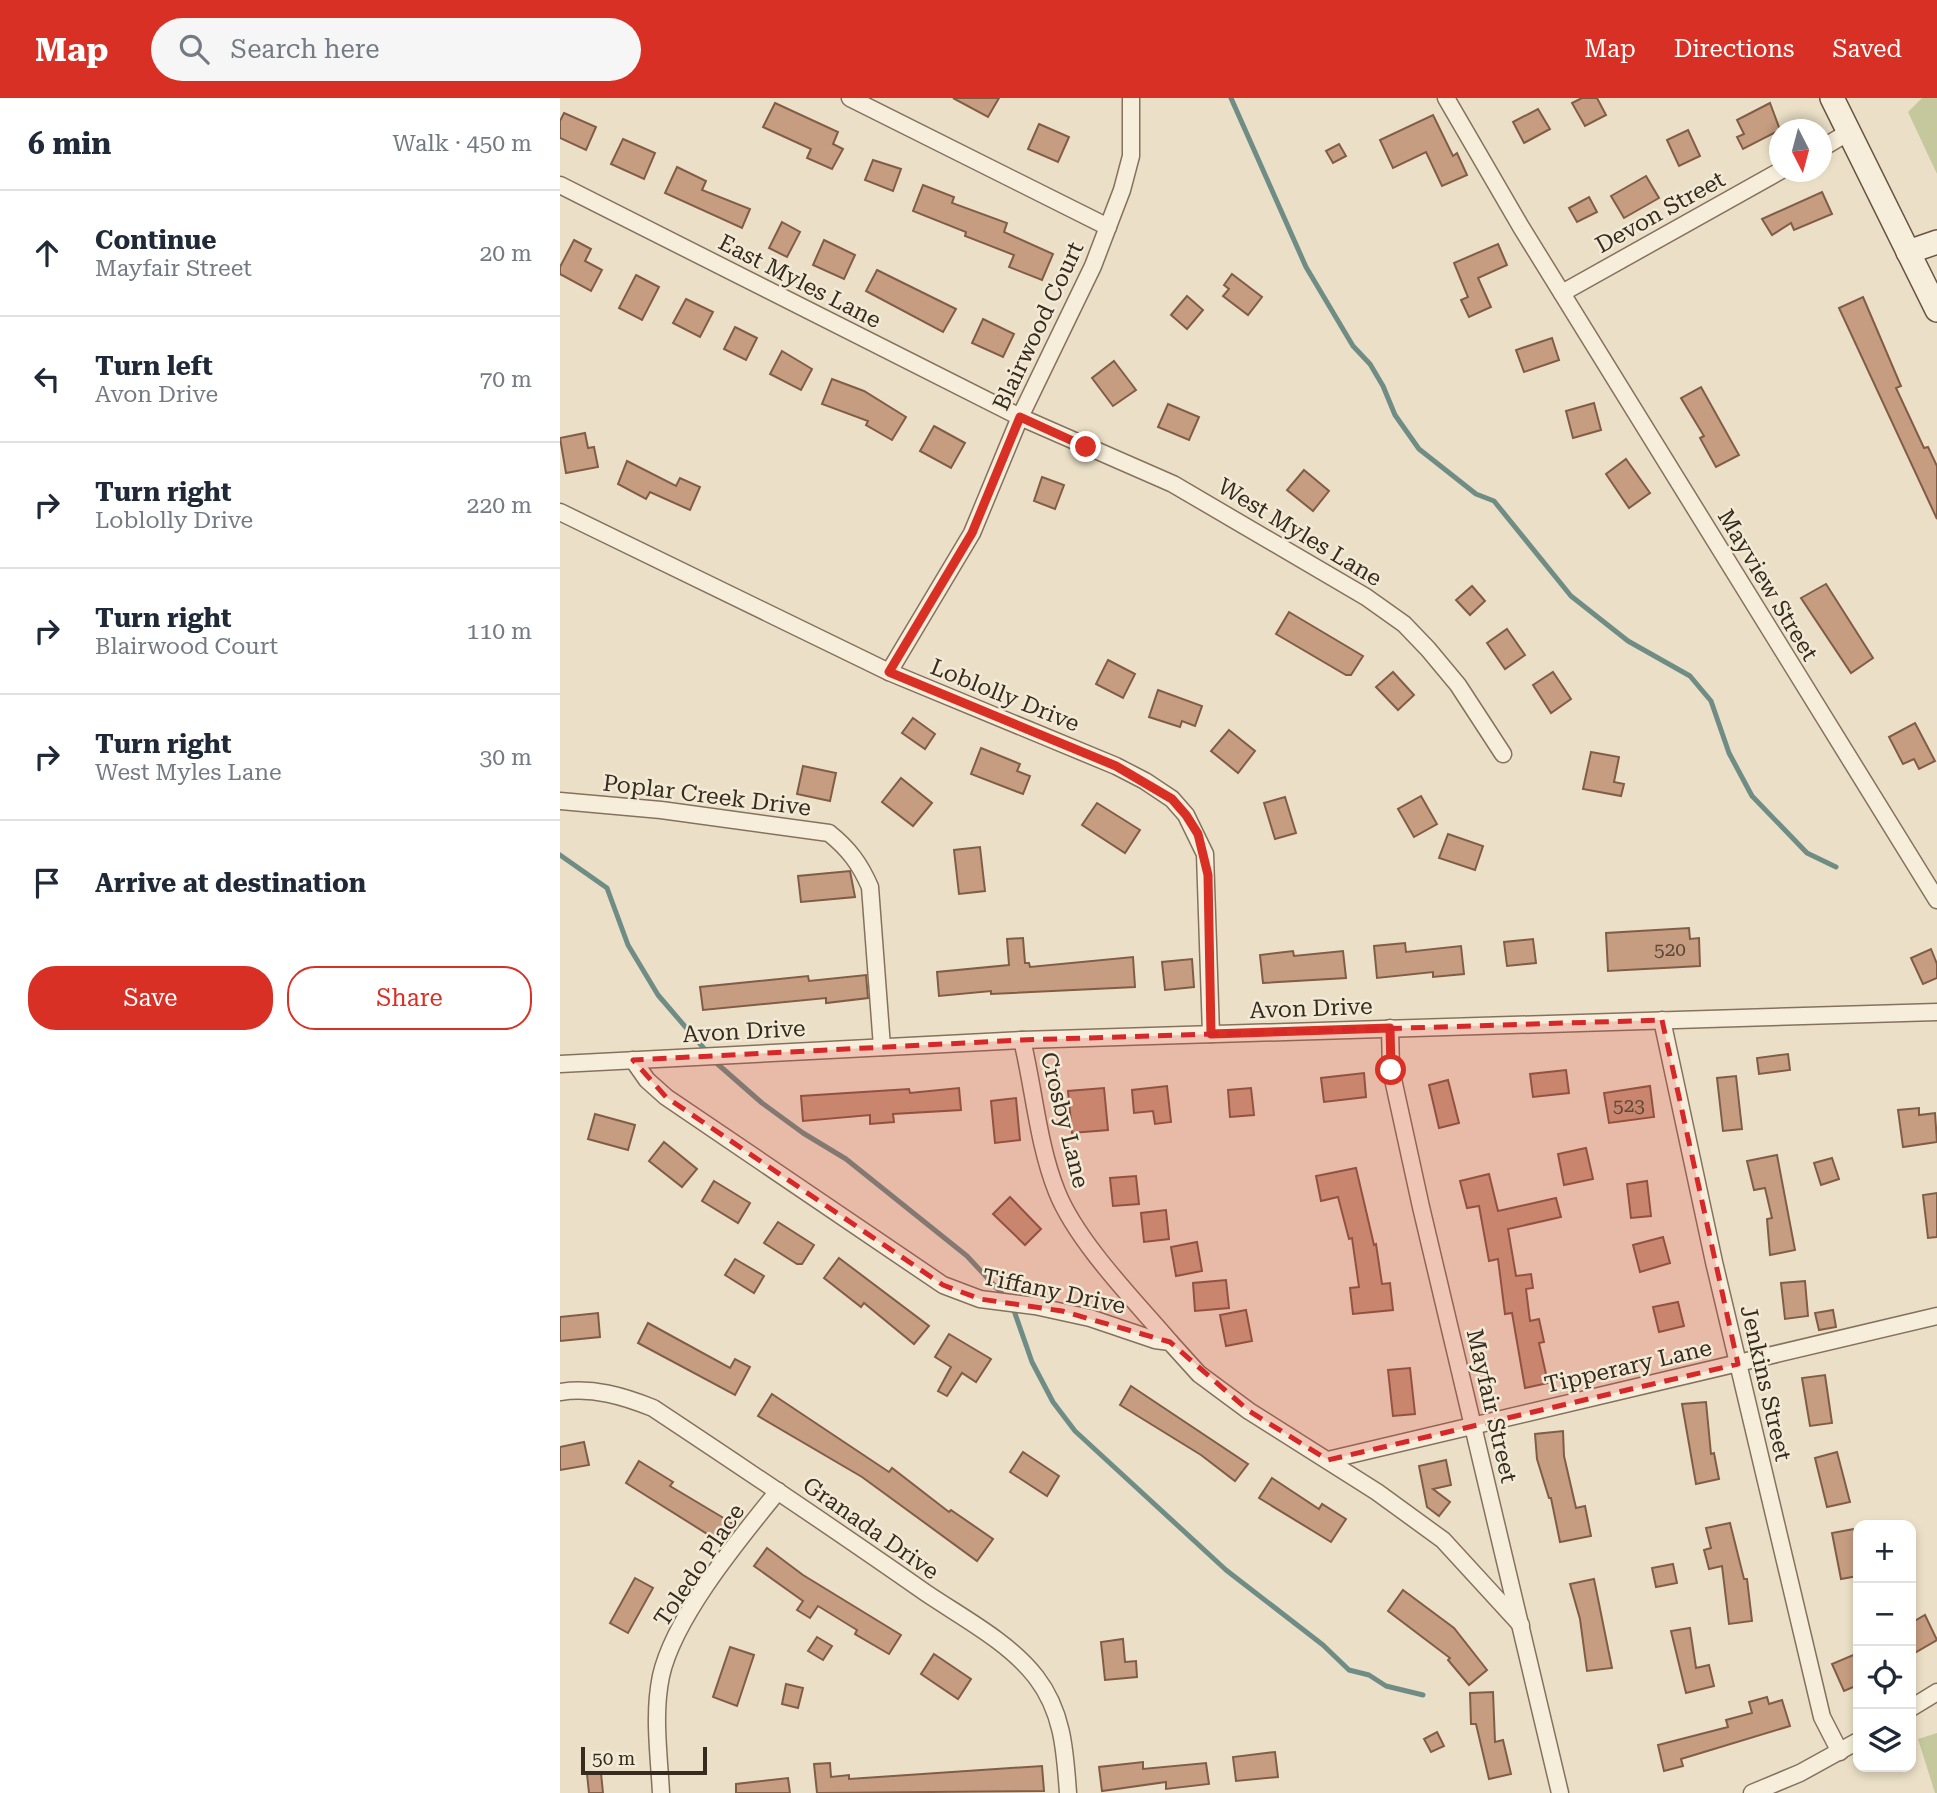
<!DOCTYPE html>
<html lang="en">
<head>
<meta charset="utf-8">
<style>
  :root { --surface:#fff; --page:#f6f6f7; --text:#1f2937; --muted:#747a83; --line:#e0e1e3; --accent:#d93025 }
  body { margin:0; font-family:"Roboto Serif",serif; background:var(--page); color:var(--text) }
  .controls { position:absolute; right:21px; bottom:21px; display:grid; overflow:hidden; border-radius:14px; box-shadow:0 4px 10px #0003 }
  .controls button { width:63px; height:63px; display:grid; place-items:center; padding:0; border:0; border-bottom:2px solid var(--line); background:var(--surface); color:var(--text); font:35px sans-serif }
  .compass { position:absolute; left:1209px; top:21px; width:63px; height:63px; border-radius:50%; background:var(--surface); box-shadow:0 4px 10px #0003; rotate:174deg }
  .scale { position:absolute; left:21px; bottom:18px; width:126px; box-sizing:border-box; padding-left:7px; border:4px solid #372b20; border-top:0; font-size:19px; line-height:24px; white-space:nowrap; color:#372b20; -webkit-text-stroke:5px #f3ead6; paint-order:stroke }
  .stop { position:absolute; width:21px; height:21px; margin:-16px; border:5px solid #d93025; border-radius:50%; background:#fff }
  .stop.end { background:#d93025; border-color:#fff; box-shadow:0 2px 7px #0008 }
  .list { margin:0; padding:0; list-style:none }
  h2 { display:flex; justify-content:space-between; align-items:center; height:91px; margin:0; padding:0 28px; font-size:30px }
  h2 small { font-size:23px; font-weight:400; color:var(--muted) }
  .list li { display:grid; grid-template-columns:46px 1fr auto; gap:21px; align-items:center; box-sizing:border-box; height:126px; padding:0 28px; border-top:2px solid var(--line) }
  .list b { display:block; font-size:26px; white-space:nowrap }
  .list p { margin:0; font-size:23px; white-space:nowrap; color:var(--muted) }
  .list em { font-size:23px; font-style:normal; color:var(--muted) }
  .actions { display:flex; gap:14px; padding:21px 28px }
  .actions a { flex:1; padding:16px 0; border:2px solid var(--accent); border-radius:28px; text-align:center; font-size:24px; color:var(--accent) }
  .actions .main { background:var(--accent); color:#fff }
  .icon { flex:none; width:38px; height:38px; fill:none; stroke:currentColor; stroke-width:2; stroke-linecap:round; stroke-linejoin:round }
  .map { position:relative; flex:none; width:1377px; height:1695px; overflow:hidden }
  header { display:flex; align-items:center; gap:42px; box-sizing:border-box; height:98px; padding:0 35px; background:var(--accent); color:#fff }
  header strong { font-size:33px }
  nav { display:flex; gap:38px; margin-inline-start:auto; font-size:24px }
  .search { width:490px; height:63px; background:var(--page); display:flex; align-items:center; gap:18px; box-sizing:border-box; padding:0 24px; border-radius:38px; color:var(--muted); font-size:26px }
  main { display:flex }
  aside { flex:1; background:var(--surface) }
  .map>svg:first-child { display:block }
  .green { fill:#c4c89c }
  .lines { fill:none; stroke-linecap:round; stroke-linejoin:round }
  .stream { stroke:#6f8d85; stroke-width:5 }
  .building { fill:#c69d80; stroke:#825d46; stroke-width:2 }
  .minor-casing { stroke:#85725e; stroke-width:19 }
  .secondary-casing { stroke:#675441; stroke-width:26 }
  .minor { stroke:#f6eeda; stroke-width:16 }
  .secondary { stroke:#f6eeda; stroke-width:23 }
  .route { stroke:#d93025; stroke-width:9 }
  .marked { fill:#d62828; fill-opacity:0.2; stroke:#d62828; stroke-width:5; stroke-dasharray:14 9; stroke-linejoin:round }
  .labels { text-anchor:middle; stroke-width:5; stroke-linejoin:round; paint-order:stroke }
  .number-label { font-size:19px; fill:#5b4838 }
  .street-label { font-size:23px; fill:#372b20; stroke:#f3ead6 }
</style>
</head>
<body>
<header>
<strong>Map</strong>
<div class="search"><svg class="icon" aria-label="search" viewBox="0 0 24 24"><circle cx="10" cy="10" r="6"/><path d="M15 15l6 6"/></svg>Search here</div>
<nav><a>Map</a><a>Directions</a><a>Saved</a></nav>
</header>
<main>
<aside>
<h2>6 min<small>Walk · 450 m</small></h2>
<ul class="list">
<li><svg class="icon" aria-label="ahead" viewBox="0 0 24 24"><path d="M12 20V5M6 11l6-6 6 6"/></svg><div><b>Continue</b><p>Mayfair Street</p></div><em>20 m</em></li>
<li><svg class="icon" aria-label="left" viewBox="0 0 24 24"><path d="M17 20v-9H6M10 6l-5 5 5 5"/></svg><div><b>Turn left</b><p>Avon Drive</p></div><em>70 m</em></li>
<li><svg class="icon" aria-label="right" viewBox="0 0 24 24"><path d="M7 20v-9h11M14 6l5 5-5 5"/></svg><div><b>Turn right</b><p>Loblolly Drive</p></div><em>220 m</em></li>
<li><svg class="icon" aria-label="right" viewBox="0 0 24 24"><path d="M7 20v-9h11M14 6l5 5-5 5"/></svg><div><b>Turn right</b><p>Blairwood Court</p></div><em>110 m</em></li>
<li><svg class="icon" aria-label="right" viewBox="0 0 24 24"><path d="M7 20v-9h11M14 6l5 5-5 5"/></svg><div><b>Turn right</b><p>West Myles Lane</p></div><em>30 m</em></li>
<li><svg class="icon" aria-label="arrive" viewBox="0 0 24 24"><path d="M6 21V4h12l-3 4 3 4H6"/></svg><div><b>Arrive at destination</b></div></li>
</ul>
<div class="actions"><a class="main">Save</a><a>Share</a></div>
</aside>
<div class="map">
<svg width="1377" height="1695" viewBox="0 0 1377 1695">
  <rect width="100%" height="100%" fill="#ebe0c7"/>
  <!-- green -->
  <g class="green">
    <path d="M1362,0H1377V76L1348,14Z"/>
    <path d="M1377,1635V1695H1375L1358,1641Z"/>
  </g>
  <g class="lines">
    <!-- stream -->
    <g class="stream">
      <path d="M671,0L746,169L793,248L810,266L823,288L835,317L859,351L916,396L934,403L1011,498L1068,543L1130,578L1151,603L1169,655L1192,698L1247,755L1276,769"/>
      <path d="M0,757L47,790L68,847L98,897L147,954"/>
      <path d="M153,962L202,1005L243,1035L286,1061L407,1158L446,1200"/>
      <path d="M452,1207L472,1264L493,1304L515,1333L666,1472L763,1547L789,1572L809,1577L826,1588L863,1597"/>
    </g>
  </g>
  <!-- building -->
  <g class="building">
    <path d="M393,0H439L428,19Z"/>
    <path d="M1022,0H1037L1046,17L1025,28L1012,5Z"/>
    <path d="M215,5L278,34L273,46L283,51L272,71L247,60L251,51L203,29Z"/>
    <path d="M1210,5L1220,32L1183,51L1177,39L1184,36L1177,22Z"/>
    <path d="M978,11L990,31L964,45L953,24Z"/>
    <path d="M4,15L36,29L26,52L0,40V23Z"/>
    <path d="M873,17L893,58L897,55L907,77L882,88L866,54L833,70L820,42Z"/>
    <path d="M479,26L509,39L498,64L468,51Z"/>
    <path d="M1128,32L1140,58L1119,68L1107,42Z"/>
    <path d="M63,41L95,55L84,81L51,66Z"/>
    <path d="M779,46L786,58L773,65L766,53Z"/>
    <path d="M313,62L341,71L333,93L305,82Z"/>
    <path d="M117,69L146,83L142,92L190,111L182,130L105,95Z"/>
    <path d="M1086,78L1099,100L1064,120L1051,98Z"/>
    <path d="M363,87L394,99L392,105L447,125L444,134L493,156L482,182L449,169L454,157L405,138L406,134L353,113Z"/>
    <path d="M1262,94L1272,116L1234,132L1231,125L1212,137L1202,121Z"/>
    <path d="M1029,99L1037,114L1017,124L1009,110Z"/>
    <path d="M222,124L240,134L227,159L209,150Z"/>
    <path d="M14,142L31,151L25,163L42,172L31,193L0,176V169Z"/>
    <path d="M264,142L295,157L284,181L253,167Z"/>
    <path d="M938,146L947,167L918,180L931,209L909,219L901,202L908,199L894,165Z"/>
    <path d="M317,172L396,211L383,234L306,193Z"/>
    <path d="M672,176L702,199L688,217L663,198L669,191L664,187Z"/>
    <path d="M76,177L99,189L82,222L59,210Z"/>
    <path d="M627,198L643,212L627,231L611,217Z"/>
    <path d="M1303,199L1341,288L1336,290L1364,350L1368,349L1377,368V421L1279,210Z"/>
    <path d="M126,201L153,214L140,239L113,225Z"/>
    <path d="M423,221L454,236L443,259L412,245Z"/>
    <path d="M175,229L197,240L186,262L164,251Z"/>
    <path d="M992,240L999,262L964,274L956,252Z"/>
    <path d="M222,253L252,271L241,292L210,276Z"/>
    <path d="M554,263L576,292L553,308L532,280Z"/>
    <path d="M272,281L304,293L346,319L332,342L306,327L308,323L262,306Z"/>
    <path d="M1141,289L1179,357L1156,369L1140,340L1144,338L1121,300Z"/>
    <path d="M1034,305L1041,332L1013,340L1006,313Z"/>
    <path d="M608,306L639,319L629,342L598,329Z"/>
    <path d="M374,328L405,345L391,370L360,353Z"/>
    <path d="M25,335L28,350L34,349L38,369L6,375L0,340Z"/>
    <path d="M1066,361L1090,395L1069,410L1046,376Z"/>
    <path d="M67,363L116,388L120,380L140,389L130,412L90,394L86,401L58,386Z"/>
    <path d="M744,372L769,393L753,413L727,392Z"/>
    <path d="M482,379L504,387L495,411L474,403Z"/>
    <path d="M1266,486L1313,560L1291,575L1241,500Z"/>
    <path d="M912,488L925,503L910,517L896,502Z"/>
    <path d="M729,514L803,558L791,577H786L716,536Z"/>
    <path d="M947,531L965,557L945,571L927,545Z"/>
    <path d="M548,562L575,576L563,600L536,586Z"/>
    <path d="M833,574L854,597L838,612L816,589Z"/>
    <path d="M993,574L1011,601L991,615L973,587Z"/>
    <path d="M598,592L642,608L635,628L622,623L620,629L589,619Z"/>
    <path d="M353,620L375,636L365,651L342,635Z"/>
    <path d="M1355,625L1375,663L1359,671L1354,661L1343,666L1329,639Z"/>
    <path d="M669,632L695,653L678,675L651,653Z"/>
    <path d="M421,650L460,666L457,673L470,678L463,696L411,676Z"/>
    <path d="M1031,654L1059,659L1054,684L1064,686L1061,698L1023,691Z"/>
    <path d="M243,668L276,675L270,703L237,696Z"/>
    <path d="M341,680L372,705L353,728L322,704Z"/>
    <path d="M861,698L877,726L854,739L838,711Z"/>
    <path d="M725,699L736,735L715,741L704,705Z"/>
    <path d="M537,705L580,732L565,755L522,727Z"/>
    <path d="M888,736L923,748L915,772L879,760Z"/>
    <path d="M420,749L425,793L399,796L394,752Z"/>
    <path d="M290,773L295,799L241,804L238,778Z"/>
    <path d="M1129,830L1130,841L1139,840L1140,868L1048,873L1046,835Z"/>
    <path d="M463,840L465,865H469L470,869L573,859L575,889L431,896V893L379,898L377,874L449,867L447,841Z"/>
    <path d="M973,841L976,865L947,868L944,844Z"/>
    <path d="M845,845L846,854L901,848L904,876L873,879V874L817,880L814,848Z"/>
    <path d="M1371,851L1377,866V880L1363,886L1351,860Z"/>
    <path d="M733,853L734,858L783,853L786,880L703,885L700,857Z"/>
    <path d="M632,861L634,889L605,892L602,864Z"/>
    <path d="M306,877L308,900L266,905V900L143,912L140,889L248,878L249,883Z"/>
    <path d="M1228,956L1230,972L1199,976L1197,960Z"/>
    <path d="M1006,972L1009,995L973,999L970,976Z"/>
    <path d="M804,975L806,999L764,1004L761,980Z"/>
    <path d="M1176,978L1182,1031L1163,1033L1157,980Z"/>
    <path d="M888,982L899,1025L879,1030L869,987Z"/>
    <path d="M607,988L611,1024L595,1026L593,1013L574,1015L572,992Z"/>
    <path d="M1090,988L1094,1019L1049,1025L1044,995Z"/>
    <path d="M399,990L401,1012L333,1016L334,1024L310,1026V1017L243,1023L241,998L349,991L350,995Z"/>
    <path d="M544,990L548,1032L512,1035L508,993Z"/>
    <path d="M691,990L694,1017L670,1019L668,992Z"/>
    <path d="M456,1000L460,1042L435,1045L431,1003Z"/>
    <path d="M1359,1010V1017L1375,1015L1377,1044L1343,1049L1338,1012Z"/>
    <path d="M35,1016L75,1027L68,1052L28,1041Z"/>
    <path d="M104,1044L137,1071L122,1089L89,1063Z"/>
    <path d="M1026,1050L1033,1081L1004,1087L998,1056Z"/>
    <path d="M1217,1057L1235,1152L1210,1157L1207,1121L1212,1120L1205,1090L1194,1092L1187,1063Z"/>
    <path d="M1272,1060L1279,1081L1261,1087L1254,1065Z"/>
    <path d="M796,1070L814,1147L816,1146L822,1186L830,1185L833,1212L793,1216L790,1190L799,1189L792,1140L789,1141L778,1099L761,1103L756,1078Z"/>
    <path d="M929,1076L938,1113L996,1100L1001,1119L948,1131L956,1178L971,1176L973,1190L966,1191L970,1223L979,1221L984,1244L979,1245L988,1285L965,1290L952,1215L945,1216L938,1161L929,1163L919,1108L907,1110L900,1083Z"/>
    <path d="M576,1078L579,1106L553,1108L550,1080Z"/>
    <path d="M154,1083L190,1105L178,1125L142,1103Z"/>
    <path d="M1087,1083L1091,1118L1071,1120L1067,1086Z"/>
    <path d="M1377,1095V1139L1368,1140L1363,1097Z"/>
    <path d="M450,1099L481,1131L465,1147L433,1116Z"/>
    <path d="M606,1112L609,1141L584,1144L581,1115Z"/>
    <path d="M218,1124L254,1147L242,1166H237L204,1145Z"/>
    <path d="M1103,1139L1110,1165L1080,1174L1073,1147Z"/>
    <path d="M637,1144L642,1173L616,1178L611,1149Z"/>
    <path d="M279,1160L369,1228L354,1246L304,1205L301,1209L264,1180Z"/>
    <path d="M175,1161L204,1178L194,1195L165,1177Z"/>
    <path d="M666,1182L669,1210L635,1213L633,1185Z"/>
    <path d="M1245,1183L1248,1218L1225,1221L1221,1185Z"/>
    <path d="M1118,1204L1124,1228L1099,1234L1093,1209Z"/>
    <path d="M686,1212L692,1243L666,1248L660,1217Z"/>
    <path d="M1273,1212L1276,1229L1259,1232L1255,1215Z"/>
    <path d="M38,1215L40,1239L0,1243V1219Z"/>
    <path d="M88,1225L170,1270L175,1261L190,1269L175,1297L78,1245Z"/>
    <path d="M389,1236L431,1261L416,1284L402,1275L387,1298L378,1293L391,1269L375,1259Z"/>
    <path d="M850,1270L855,1316L833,1318L828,1272Z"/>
    <path d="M1265,1277L1272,1325L1250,1328L1242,1280Z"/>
    <path d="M571,1288L688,1366L675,1383L641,1357L560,1307Z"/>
    <path d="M212,1296L329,1374L332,1370L389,1414L391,1412L433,1441L417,1463L302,1379L198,1318Z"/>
    <path d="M1146,1304L1151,1356L1154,1355L1159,1381L1136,1386L1122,1306Z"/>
    <path d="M1003,1333L1004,1358L1016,1410L1025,1408L1031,1438L1000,1444L991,1400H989L977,1361L975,1336Z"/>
    <path d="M24,1344L29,1367L0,1372V1349Z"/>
    <path d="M463,1354L499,1378L487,1398L450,1374Z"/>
    <path d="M1277,1354L1290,1404L1267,1409L1255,1360Z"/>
    <path d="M886,1362L891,1387L873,1391L890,1404L879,1418L867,1409L859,1368Z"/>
    <path d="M79,1363L113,1384L110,1388L172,1425L160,1444L66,1385Z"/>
    <path d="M712,1380L759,1411L762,1406L786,1421L771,1444L699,1400Z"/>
    <path d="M1170,1425L1184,1481H1187L1192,1523L1169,1526L1162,1468L1149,1471L1144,1452L1151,1450L1146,1430Z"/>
    <path d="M1294,1431L1298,1478L1281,1481L1272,1435Z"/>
    <path d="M207,1450L243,1477L341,1537L329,1556L295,1536L297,1532L258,1508L250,1520L237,1512L243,1503L194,1468Z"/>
    <path d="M1113,1466L1117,1485L1096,1489L1092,1470Z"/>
    <path d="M75,1480L93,1490L68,1535L50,1525Z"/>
    <path d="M1034,1481L1052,1570L1027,1573L1020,1521L1010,1486Z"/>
    <path d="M843,1492L894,1530L927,1572L909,1587L888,1562L890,1560L828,1513Z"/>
    <path d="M1365,1517L1377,1542L1351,1557V1525Z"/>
    <path d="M1130,1530L1136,1570L1149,1567L1154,1588L1126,1595L1111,1533Z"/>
    <path d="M257,1539L272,1548L263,1562L248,1553Z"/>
    <path d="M563,1541L565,1564L576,1563L577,1579L545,1582L541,1544Z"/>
    <path d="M170,1549L194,1557L177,1608L153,1599Z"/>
    <path d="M1298,1555V1587L1284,1593L1272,1566Z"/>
    <path d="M374,1556L411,1581L398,1601L361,1576Z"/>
    <path d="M226,1586L243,1590L238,1610L222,1606Z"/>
    <path d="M933,1594L935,1644L943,1642L951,1676L929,1681L916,1626H911L910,1595Z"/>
    <path d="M1207,1599L1209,1606L1222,1602L1230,1628L1121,1661L1123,1668L1104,1673L1098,1647L1168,1629L1166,1622L1192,1615L1189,1604Z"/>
    <path d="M877,1634L884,1648L871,1654L864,1641Z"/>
    <path d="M715,1654L718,1679L676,1683L673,1659Z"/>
    <path d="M583,1664V1671L646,1665L649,1686L606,1691V1684L542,1693L539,1669Z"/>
    <path d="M270,1665L271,1679L289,1677V1681L482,1668L484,1693L257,1695L254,1666Z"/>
    <path d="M41,1675L43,1695H29L27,1676Z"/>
    <path d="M228,1680L230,1695H176V1686Z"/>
  </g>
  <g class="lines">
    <!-- minor casing -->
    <g class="minor-casing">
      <g id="minor">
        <path d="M290,0L548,129"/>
        <path d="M886,0L961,129L1377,802"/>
        <path d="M1262,50L1289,34"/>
        <path d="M0,87L460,319L613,386L806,499L844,526L868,551L898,587L943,656"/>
        <path d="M1002,195L1220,73"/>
        <path d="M0,414L329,574L556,668L585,683L612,701L626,717L645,756L651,936"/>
        <path d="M329,574L412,435L460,319L533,168L562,92L571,58V0"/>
        <path d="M0,703L101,712L269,735C289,751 300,766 310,789L322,949"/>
        <path d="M1102,922L1154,1164L1262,1619L1280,1654"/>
        <path d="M830,930L831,972L861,1109L1000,1695"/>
        <path d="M462,942C474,991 478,1047 497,1094C517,1144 574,1202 610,1244"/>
        <path d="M73,962L87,982L106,999L383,1187L420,1201L475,1208L530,1220L595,1242L610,1244L639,1276L689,1313L817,1394L883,1442L961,1527"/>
        <path d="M0,966L462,942L1377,914"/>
        <path d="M0,1294C33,1289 63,1298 93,1310C185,1371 276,1432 366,1495C403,1520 449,1544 476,1579C503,1614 505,1653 508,1695"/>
        <path d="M768,1362L1377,1218"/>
        <path d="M1351,1610L1377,1594"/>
        <path d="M101,1695C99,1657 93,1616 101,1578C114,1519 180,1440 218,1393"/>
        <path d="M1192,1695L1240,1675L1298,1643"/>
      </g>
    </g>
    <!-- secondary casing -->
    <g class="secondary-casing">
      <g id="secondary">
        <path d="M1272,0L1377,212"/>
        <path d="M1348,154L1377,144"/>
      </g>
    </g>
    <!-- minor -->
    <use href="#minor" class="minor"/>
    <!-- secondary -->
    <use href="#secondary" class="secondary"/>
  </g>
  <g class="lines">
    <!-- route -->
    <path class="route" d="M526,349L460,319L412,435L329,574L556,668L612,701L626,717L638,736L648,777L651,936L830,930L831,972"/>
  </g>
  <!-- marked area -->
  <path class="marked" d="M1102,922L1178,1266L768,1362L689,1313L610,1244L502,1213L420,1201L383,1187L106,999L73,962L462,942Z"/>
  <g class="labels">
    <!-- number labels -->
    <g class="number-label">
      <text x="1110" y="858">520</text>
      <text x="1069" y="1014">523</text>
    </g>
    <!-- street labels -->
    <g class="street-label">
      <text transform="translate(1100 114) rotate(-29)" y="8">Devon Street</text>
      <text transform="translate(240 183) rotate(27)" y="8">East Myles Lane</text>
      <text transform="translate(478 228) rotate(-65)" y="8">Blairwood Court</text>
      <text transform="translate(740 434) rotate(31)" y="8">West Myles Lane</text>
      <text transform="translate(1208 487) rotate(59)" y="8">Mayview Street</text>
      <text transform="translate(445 597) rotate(22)" y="8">Loblolly Drive</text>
      <text transform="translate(147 697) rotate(7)" y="8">Poplar Creek Drive</text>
      <text transform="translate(751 910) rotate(-2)" y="8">Avon Drive</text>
      <text transform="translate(184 933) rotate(-3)" y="8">Avon Drive</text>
      <text transform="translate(505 1022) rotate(76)" y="8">Crosby Lane</text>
      <text transform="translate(494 1193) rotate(12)" y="8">Tiffany Drive</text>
      <text transform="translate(1068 1268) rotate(-13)" y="8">Tipperary Lane</text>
      <text transform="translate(1206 1285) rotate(77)" y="8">Jenkins Street</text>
      <text transform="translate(932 1308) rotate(77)" y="8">Mayfair Street</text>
      <text transform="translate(311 1430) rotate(35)" y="8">Granada Drive</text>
      <text transform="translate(139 1467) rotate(-56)" y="8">Toledo Place</text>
    </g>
  </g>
</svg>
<div class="controls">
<button>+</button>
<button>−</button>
<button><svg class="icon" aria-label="locate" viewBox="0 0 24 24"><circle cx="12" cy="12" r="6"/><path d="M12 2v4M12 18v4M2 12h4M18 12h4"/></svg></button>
<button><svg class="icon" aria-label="layers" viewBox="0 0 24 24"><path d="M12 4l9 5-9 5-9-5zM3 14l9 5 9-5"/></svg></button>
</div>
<svg class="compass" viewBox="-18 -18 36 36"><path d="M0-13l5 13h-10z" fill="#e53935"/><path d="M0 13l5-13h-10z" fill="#747a83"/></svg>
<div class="scale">50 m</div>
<div class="stop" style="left:831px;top:972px"></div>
<div class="stop end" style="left:526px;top:349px"></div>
</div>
</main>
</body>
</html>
